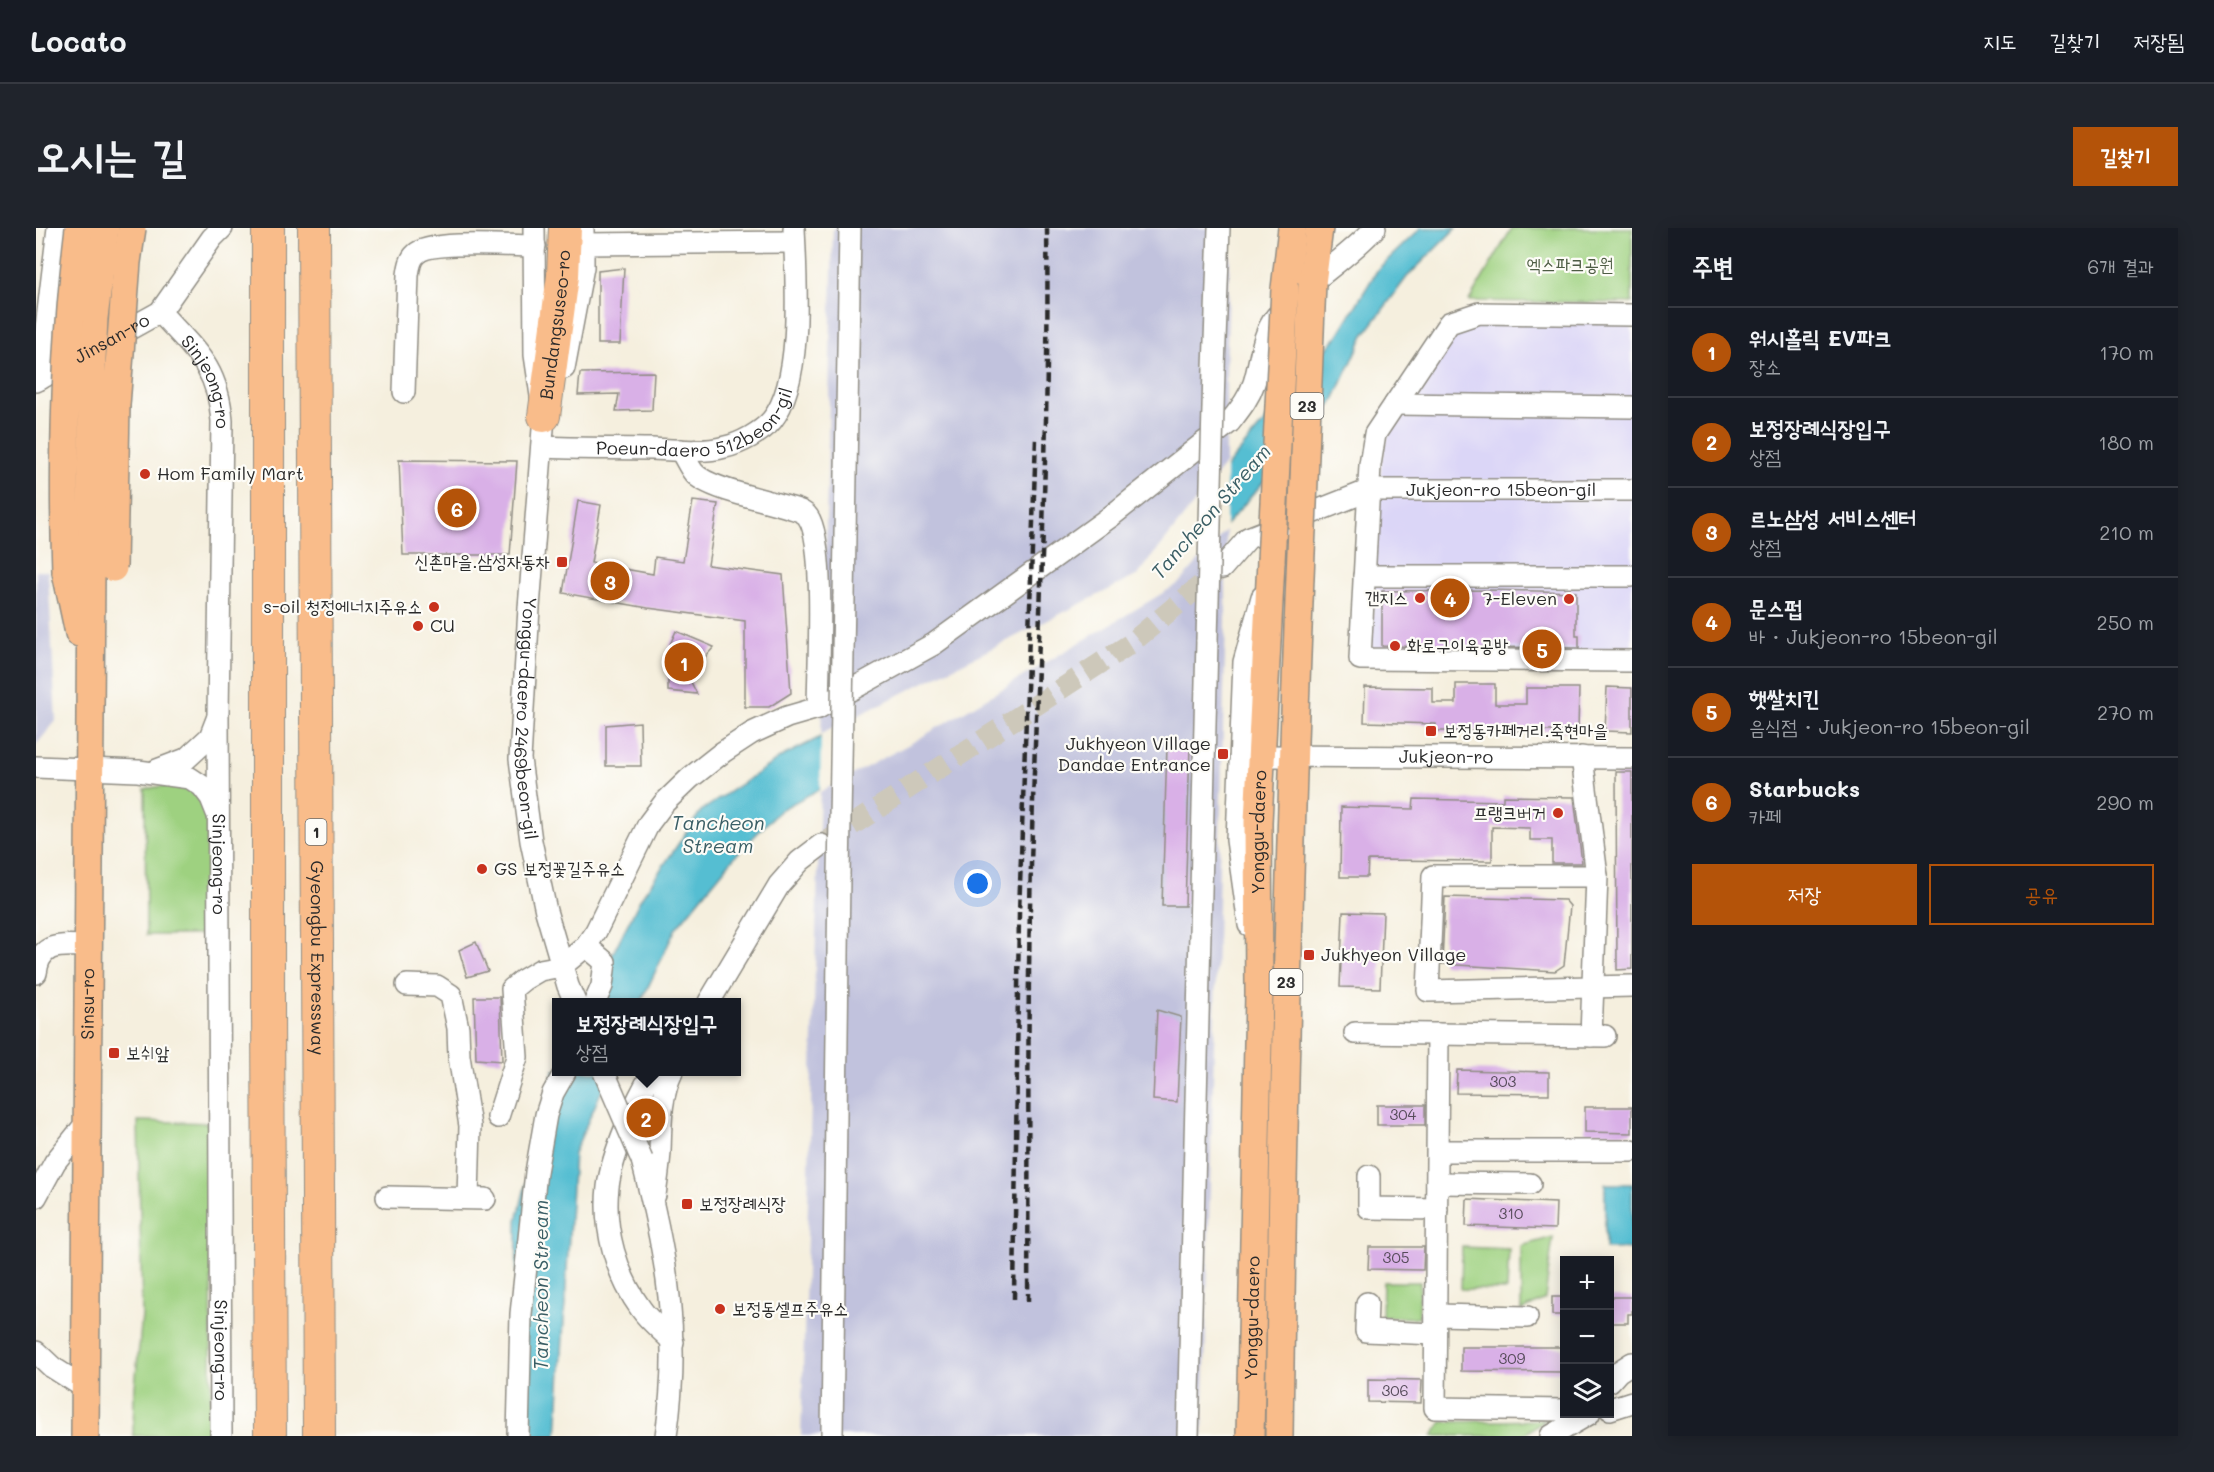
<!DOCTYPE html>
<html lang="ko">
<head>
<meta charset="utf-8">
<style>
  :root { --surface:#171b24; --page:#20242c; --text:#f1f3f6; --muted:#9ea1a6; --line:#363941; --accent:#b45309 }
  body { margin:0; font-family:Mali,"Poor Story",sans-serif; background:var(--page); color:var(--text) }
  .controls { position:absolute; right:18px; bottom:18px; display:grid; overflow:hidden; border-radius:0px; box-shadow:0 3px 15px #0003 }
  .controls button { width:54px; height:54px; display:grid; place-items:center; padding:0; border:0; border-bottom:2px solid var(--line); background:var(--surface); color:var(--text); font:30px sans-serif }
  .you { position:absolute; left:942px; top:656px; width:21px; height:21px; margin:-15px; border:4px solid #fff; border-radius:50%; background:#1a73e8; box-shadow:0 0 0 9px #1a73e833 }
  .badge { display:grid; place-items:center; width:39px; height:39px; border-radius:50%; background:var(--accent); color:#fff; font-size:20px; font-weight:700 }
  .pin { position:absolute; translate:-50% -50%; border:3px solid #fff; box-shadow:0 2px 6px #0006 }
  .popup { position:absolute; left:516px; top:770px; width:189px; height:78px; box-sizing:border-box; display:grid; place-content:center; border-radius:0px; background:var(--surface); filter:drop-shadow(0 2px 4px #0005); font-size:20px; white-space:nowrap; color:var(--muted) }
  .popup b { font-size:22px; color:var(--text) }
  .popup::after { content:''; position:absolute; left:50%; top:100%; margin-left:-12px; border:12px solid transparent; border-top-color:var(--surface) }
  .list { margin:0; padding:0; list-style:none }
  h2 { display:flex; justify-content:space-between; align-items:center; height:78px; margin:0; padding:0 24px; font-size:26px }
  h2 small { font-size:20px; font-weight:400; color:var(--muted) }
  .list li { display:grid; grid-template-columns:39px 1fr auto; gap:18px; align-items:center; box-sizing:border-box; height:90px; padding:0 24px; border-top:2px solid var(--line) }
  .list b { display:block; font-size:22px; white-space:nowrap }
  .list p { margin:0; font-size:20px; white-space:nowrap; color:var(--muted) }
  .list em { font-size:20px; font-style:normal; color:var(--muted) }
  .actions { display:flex; gap:12px; padding:18px 24px }
  .actions a { flex:1; padding:14px 0; border:2px solid var(--accent); border-radius:0px; text-align:center; font-size:21px; color:var(--accent) }
  .actions .main { background:var(--accent); color:#fff }
  .icon { flex:none; width:33px; height:33px; fill:none; stroke:currentColor; stroke-width:2; stroke-linecap:round; stroke-linejoin:round }
  .map { position:relative; flex:none; width:1596px; height:1208px; overflow:hidden; border-radius:0px }
  header { display:flex; align-items:center; gap:36px; box-sizing:border-box; height:84px; padding:0 30px; background:var(--surface); border-bottom:2px solid var(--line) }
  header strong { font-size:28px }
  nav { display:flex; gap:33px; margin-inline-start:auto; font-size:21px }
  .intro { display:flex; align-items:center; justify-content:space-between; box-sizing:border-box; height:144px; padding:0 36px }
  h1 { margin:0; font-size:42px }
  .button { padding:15px 27px; border-radius:0px; background:var(--accent); color:#fff; font-size:21px; font-weight:700 }
  main { display:flex; gap:36px; padding:0 36px }
  aside { flex:1; background:var(--surface); border-radius:0px; box-shadow:0 3px 15px #0003 }
  .map>svg:first-child { display:block }
  .built { fill:#dbd6f7 }
  .industrial { fill:#c1c2dd }
  .green { fill:#9ed180; stroke:#647e56; stroke-width:1.5 }
  .water { fill:#55bed2; stroke:#40747e; stroke-width:1.5 }
  .pier { fill:#f5efde }
  .building { fill:#d9b0e7 }
  .lines { fill:none; stroke-linecap:round; stroke-linejoin:round }
  .minor-tunnel { stroke:#cdc8ba; stroke-width:21; stroke-dasharray:21 10; stroke-linecap:butt }
  .minor-casing { stroke:#908d84; stroke-width:24 }
  .major-casing { stroke:#908d84; stroke-width:30 }
  .highway-casing { stroke:#908d84; stroke-width:34 }
  .minor { stroke:#fff; stroke-width:21 }
  .major { stroke:#f9bc8a; stroke-width:27 }
  .highway { stroke:#f9bc8a; stroke-width:32 }
  .rail { stroke:#2b2b2b; stroke-width:4.5; stroke-dasharray:9 4.5; stroke-linecap:butt }
  .minor-bridge-casing { stroke:#908d84; stroke-width:24; stroke-linecap:butt }
  .major-bridge-casing { stroke:#908d84; stroke-width:30; stroke-linecap:butt }
  .minor-bridge { stroke:#fff; stroke-width:21 }
  .major-bridge { stroke:#f9bc8a; stroke-width:27 }
  .poi-dot { fill:#c8321e; stroke:#fdfcf7; stroke-width:2 }
  .labels { text-anchor:middle; stroke-width:4.5; stroke-linejoin:round; paint-order:stroke }
  .number-label { font-size:15px; fill:#564c5a }
  .shield { fill:#fdfcf7; stroke:#6a6a68; stroke-width:1.5 }
  .shield-label { font-size:16px; font-weight:bold; fill:#2b2b2b }
  .park-label { font-size:18px; fill:#4e5d44; stroke:#fdfcf7 }
  .street-label { font-size:18px; fill:#2b2b2b; stroke:#fdfcf7 }
  .poi-label { font-size:18px; fill:#2b2b2b; stroke:#fdfcf7; text-anchor:start }
  .water-label { font-size:20px; font-style:italic; fill:#3a5e65; stroke:#fdfcf7 }
</style>
</head>
<body>
<header>
<strong>Locato</strong>
<nav><a>지도</a><a>길찾기</a><a>저장됨</a></nav>
</header>
<div class="intro"><h1>오시는 길</h1><a class="button">길찾기</a></div>
<main>
<div class="map">
<svg width="1596" height="1208" viewBox="0 0 1596 1208">
  <rect width="100%" height="100%" fill="#fdfcf7"/>
  <filter id="ink" filterUnits="userSpaceOnUse"><feTurbulence type="fractalNoise" baseFrequency=".0167" numOctaves="2"/><feDisplacementMap in="SourceGraphic" scale="12" xChannelSelector="R" yChannelSelector="G"/><feConvolveMatrix kernelMatrix="1 2 1 2 8 2 1 2 1" color-interpolation-filters="sRGB"/></filter>
  <filter id="wash" filterUnits="userSpaceOnUse"><feTurbulence type="fractalNoise" baseFrequency=".008" numOctaves="4" result="noise"/><feDisplacementMap in="SourceGraphic" scale="24" xChannelSelector="R" yChannelSelector="G"/><feGaussianBlur stdDeviation="1.35" result="paint"/><feColorMatrix in="noise" values="0 0 0 0 0 0 0 0 0 0 0 0 0 0 0 0 0 1.4 0 .05"/><feComposite in="paint" operator="in"/></filter>
  <g filter="url(#wash)">
    <rect width="100%" height="100%" fill="#f5efde"/>
    <!-- built -->
    <path class="built" d="M1449,91L1596,93V428H1334L1345,237L1352,207L1425,101Z"/>
    <!-- industrial -->
    <g class="industrial">
      <path d="M797,0H1195L1190,145V393L1167,1208H765L782,640Z"/>
      <path d="M0,343H12L20,493L0,517Z"/>
    </g>
    <!-- green -->
    <g class="green">
      <path d="M1476,0H1596V75L1433,73Z"/>
      <path d="M149,554L172,571L177,707H110L109,561Z"/>
      <path d="M102,893L176,895L175,1208H97L98,1168L106,1088Z"/>
      <path d="M1517,1009L1509,1071L1485,1083V1018Z"/>
      <path d="M1426,1019L1473,1021L1471,1062L1425,1061Z"/>
      <path d="M1347,1054H1384L1383,1090L1346,1089Z"/>
      <path d="M1510,1192L1485,1208H1396L1406,1194Z"/>
    </g>
    <!-- water -->
    <g class="water">
      <path d="M1385,0H1420L1371,49L1328,107L1296,176L1140,354L878,511L744,582L700,627L640,700L605,774H552L605,670L665,583L747,528L1104,349L1198,230L1302,107L1342,41Z"/>
      <path d="M518,842L574,844L538,925L521,1208H479L481,992Z"/>
      <rect x="1569" y="956" width="27" height="65"/>
    </g>
    <!-- pier -->
    <path class="pier" d="M1190,235V302L1142,356L879,513L784,564L785,506L1102,347Z"/>
    <g id="blocks">
      <!-- building -->
      <g class="building">
        <path d="M588,40L584,116H562V43Z"/>
        <path d="M618,144L616,182L580,183L583,166L542,167L544,145Z"/>
        <path d="M363,232L481,233L474,327H367Z"/>
        <path d="M542,273L565,277L555,335L617,346L619,329L647,333L657,273L682,276L672,337L747,347L755,465L733,479H709V393L612,380L527,365Z"/>
        <path d="M1455,362L1540,364V408H1543V420L1346,418V363Z"/>
        <path d="M640,403L678,419L652,448L661,466L632,463V421Z"/>
        <path d="M1420,456H1459V476H1490V460H1543L1542,503H1400V496L1328,494L1329,459L1397,460V475H1420Z"/>
        <path d="M1571,459L1596,460V504L1569,503Z"/>
        <path d="M604,494L605,538H570V497Z"/>
        <path d="M1131,518L1154,519L1149,678H1126Z"/>
        <path d="M1580,544H1596V741L1581,742Z"/>
        <path d="M1467,568L1538,569L1546,635H1516V612H1494V600L1456,599V633L1332,632L1331,649H1304L1305,579L1377,581L1378,571L1467,573Z"/>
        <path d="M1409,669L1529,672L1534,678L1528,737L1519,743L1406,736Z"/>
        <path d="M1307,684L1347,685L1344,760L1304,759Z"/>
        <path d="M440,714L452,743L431,749L423,722Z"/>
        <path d="M438,769H464L466,833L440,831Z"/>
        <path d="M1121,782L1145,789L1141,874L1117,872Z"/>
        <path d="M1421,842L1513,844V866L1420,865Z"/>
        <rect x="1341" y="877" width="48" height="20"/>
        <path d="M1549,879H1596V905L1549,904Z"/>
        <path d="M1431,971L1520,975L1519,1001L1430,998Z"/>
        <path d="M1333,1019H1388L1387,1042L1332,1041Z"/>
        <rect x="1516" y="1069" width="12" height="18"/>
        <path d="M1574,1069H1596V1086H1592V1095H1574Z"/>
        <path d="M1425,1119H1527V1144L1425,1143Z"/>
        <path d="M1332,1151L1386,1152L1385,1175L1332,1174Z"/>
      </g>
    </g>
  </g>
  <g filter="url(#ink)">
    <use href="#blocks" fill-opacity="0" stroke="#908d84" stroke-width="1.5"/>
    <g class="lines">
      <!-- minor-tunnel -->
      <path class="minor-tunnel" d="M790,614L1094,416L1183,342"/>
      <!-- minor casing -->
      <g class="minor-casing">
        <g id="minor">
          <path id="s1" d="M498,0L499,127L508,188L493,380L484,531L495,613L510,683L532,758L539,774"/>
          <path d="M547,16L758,14"/>
          <path id="s2" d="M124,84C158,122 182,138 186,193L182,488L185,1208"/>
          <path d="M1596,87L1443,85L1413,95L1339,206L1334,237L1324,431L1596,433"/>
          <path d="M528,140L547,39V0"/>
          <path d="M1178,141L1183,0"/>
          <path d="M4,151L22,0"/>
          <path id="s3" d="M0,153L124,84L176,10L186,0"/>
          <path d="M368,164L372,47C373,40 374,31 380,26C393,12 477,18 499,18"/>
          <path d="M1359,176L1596,179"/>
          <path id="s4" d="M506,219C543,221 579,220 616,221C638,222 668,225 689,219C704,216 726,204 736,192C768,152 760,50 758,0"/>
          <path d="M644,222C649,229 653,239 658,245C672,261 730,272 752,279C759,281 768,283 772,289C790,314 782,444 782,480"/>
          <path id="s5" d="M1186,340L1212,310L1334,262H1596"/>
          <path d="M1328,348H1596"/>
          <path d="M808,369L814,0"/>
          <path id="s6" d="M1226,528L1596,530"/>
          <path d="M1546,529L1561,648L1555,808"/>
          <path d="M0,539L102,543L154,550L166,558L175,570L181,585"/>
          <path d="M121,542L150,531L174,509L181,491"/>
          <path d="M1561,648H1397L1392,763L1596,758"/>
          <path d="M1213,697L1201,612L1208,434L1226,369"/>
          <path d="M550,718L569,734L566,758L559,774"/>
          <path d="M0,745C4,712 27,718 52,718"/>
          <path d="M371,757L401,758L415,767L422,800L423,828L434,898L432,970"/>
          <path d="M673,774L743,657L764,633L785,617"/>
          <path d="M1319,805L1569,808"/>
          <path d="M1402,806L1399,1180L1528,1182"/>
          <path d="M617,844C600,872 576,926 572,959C567,1001 581,1048 605,1081C614,1094 627,1103 637,1114"/>
          <path d="M462,889L481,829L476,761L487,752L504,742L526,738L549,719L560,703L613,595L628,575L654,550L687,524L716,505L751,489L782,480L898,416L1074,289L1194,194C1204,181 1213,170 1218,155C1225,133 1225,108 1240,89C1267,56 1309,33 1339,0"/>
          <path d="M1402,923H1596"/>
          <path d="M606,932C631,1028 645,1108 630,1208"/>
          <path d="M1333,948V980L1401,981"/>
          <path d="M1401,955L1494,956"/>
          <path d="M619,967C621,953 623,939 624,924C625,896 624,870 636,844"/>
          <path d="M0,969L19,934L51,894"/>
          <path d="M351,969L449,971"/>
          <path d="M1331,1075L1330,1103L1399,1106"/>
          <path d="M1400,1087L1491,1089"/>
          <path d="M0,1124L16,1139L49,1160"/>
          <path d="M1574,1153L1582,1144L1596,1135"/>
          <path d="M1574,1181L1596,1174"/>
          <path d="M482,1208L485,1086L500,944L510,887L517,865L529,844"/>
          <path d="M796,1208L803,647"/>
          <path d="M1152,1208L1171,412"/>
          <path d="M1515,1208L1553,1186"/>
        </g>
      </g>
      <!-- major casing -->
      <g class="major-casing">
        <g id="major">
          <path d="M1276,55L1283,0"/>
          <path d="M1249,61L1256,0"/>
          <path d="M30,344L43,405"/>
          <path id="s7" d="M49,1208L55,343"/>
          <path id="s8" d="M1214,1208L1223,765L1222,594L1235,333"/>
          <path d="M1243,1208C1247,905 1253,603 1266,301"/>
        </g>
      </g>
      <!-- highway casing -->
      <g class="highway-casing">
        <g id="highway">
          <path d="M232,0V782L234,1208"/>
          <path id="s9" d="M278,0L283,1208"/>
          <path id="s10" d="M508,188L527,48L529,0"/>
        </g>
      </g>
      <!-- minor -->
      <use href="#minor" class="minor"/>
      <!-- major -->
      <use href="#major" class="major"/>
      <!-- highway -->
      <use href="#highway" class="highway"/>
      <!-- rail -->
      <g class="rail">
        <path d="M978,1071L983,685L1000,210"/>
        <path d="M992,1074C993,928 991,782 995,637C1001,425 1014,212 1011,0"/>
      </g>
      <!-- minor-bridge casing -->
      <g class="minor-bridge-casing">
        <g id="minor-bridge">
          <path d="M1171,412L1178,141"/>
          <path d="M803,647L808,369"/>
          <path d="M568,844L606,932"/>
        </g>
      </g>
      <!-- major-bridge casing -->
      <g class="major-bridge-casing">
        <g id="major-bridge">
          <path d="M1266,301L1276,55"/>
          <path d="M1235,333L1249,61"/>
          <path d="M77,340L80,177L91,34L96,0"/>
          <path d="M55,343L56,130L58,90L69,0"/>
          <path d="M30,344C26,229 29,115 43,0"/>
        </g>
      </g>
      <!-- minor-bridge -->
      <use href="#minor-bridge" class="minor-bridge"/>
      <!-- major-bridge -->
      <use href="#major-bridge" class="major-bridge"/>
    </g>
  </g>
  <!-- markers -->
  <g class="poi-dot">
    <circle cx="109" cy="246" r="6"/>
    <rect x="520" y="328" width="12" height="12" rx="3"/>
    <circle cx="1384" cy="370" r="6"/>
    <circle cx="1533" cy="371" r="6"/>
    <circle cx="398" cy="379" r="6"/>
    <circle cx="382" cy="398" r="6"/>
    <circle cx="1359" cy="418" r="6"/>
    <rect x="1389" y="497" width="12" height="12" rx="3"/>
    <rect x="1181" y="520" width="12" height="12" rx="3"/>
    <circle cx="1522" cy="585" r="6"/>
    <circle cx="446" cy="641" r="6"/>
    <rect x="1267" y="721" width="12" height="12" rx="3"/>
    <rect x="72" y="819" width="12" height="12" rx="3"/>
    <rect x="645" y="970" width="12" height="12" rx="3"/>
    <circle cx="684" cy="1081" r="6"/>
  </g>
  <g class="labels">
    <!-- number labels -->
    <g class="number-label">
      <text x="1467" y="859">303</text>
      <text x="1367" y="892">304</text>
      <text x="1475" y="991">310</text>
      <text x="1360" y="1035">305</text>
      <text x="1476" y="1136">309</text>
      <text x="1359" y="1168">306</text>
    </g>
    <!-- shield labels -->
    <g class="shield">
      <rect x="1254.5" y="165" width="33" height="26" rx="4.5"/>
      <rect x="269.5" y="591" width="21" height="26" rx="4.5"/>
      <rect x="1233.5" y="741" width="33" height="26" rx="4.5"/>
    </g>
    <g class="shield-label">
      <text x="1271" y="184">23</text>
      <text x="280" y="610">1</text>
      <text x="1250" y="760">23</text>
    </g>
    <!-- park labels -->
    <g class="park-label">
      <text x="1534" y="43">엑스파크공원</text>
    </g>
    <!-- street labels -->
    <g class="street-label">
      <text dy="6" stroke="none"><textPath href="#s10" startOffset="92">Bundangsuseo-ro</textPath></text>
      <text dy="6" stroke="none"><textPath href="#s3" startOffset="87">Jinsan-ro</textPath></text>
      <text dy="6" stroke="none"><textPath href="#s2" startOffset="86">Sinjeong-ro</textPath></text>
      <text dy="6" stroke="none"><textPath href="#s4" startOffset="164">Poeun-daero 512beon-gil</textPath></text>
      <text dy="6" stroke="none"><textPath href="#s5" startOffset="302">Jukjeon-ro 15beon-gil</textPath></text>
      <text dy="6" stroke="none"><textPath href="#s1" startOffset="492">Yonggu-daero 2469beon-gil</textPath></text>
      <text dy="6" stroke="none"><textPath href="#s6" startOffset="184">Jukjeon-ro</textPath></text>
      <text dy="6" stroke="none"><textPath href="#s8" startOffset="604">Yonggu-daero</textPath></text>
      <text dy="6" stroke="none"><textPath href="#s2" startOffset="572">Sinjeong-ro</textPath></text>
      <text dy="6" stroke="none"><textPath href="#s9" startOffset="730">Gyeongbu Expressway</textPath></text>
      <text dy="6" stroke="none"><textPath href="#s7" startOffset="432">Sinsu-ro</textPath></text>
      <text dy="6" stroke="none"><textPath href="#s8" startOffset="118">Yonggu-daero</textPath></text>
      <text dy="6" stroke="none"><textPath href="#s2" startOffset="1058">Sinjeong-ro</textPath></text>
    </g>
    <!-- poi labels -->
    <g class="poi-label">
      <text x="121" y="252">Hom Family Mart</text>
      <text x="514" y="340" text-anchor="end">신촌마을.삼성자동차</text>
      <text x="1372" y="376" text-anchor="end">갠지스</text>
      <text x="1521" y="377" text-anchor="end">7-Eleven</text>
      <text x="386" y="385" text-anchor="end">s-oil 청정에너지주유소</text>
      <text x="394" y="404">CU</text>
      <text x="1371" y="424">화로구이육공방</text>
      <text x="1407" y="509">보정동카페거리.죽현마을</text>
      <text x="1175" y="522" text-anchor="end">Jukhyeon Village<tspan x="1175" dy="21">Dandae Entrance</tspan></text>
      <text x="1510" y="591" text-anchor="end">프랭크버거</text>
      <text x="458" y="647">GS 보정꽃길주유소</text>
      <text x="1285" y="733">Jukhyeon Village</text>
      <text x="90" y="831">보쉬앞</text>
      <text x="663" y="982">보정장례식장</text>
      <text x="696" y="1087">보정동셀프주유소</text>
    </g>
    <!-- water labels -->
    <g class="water-label">
      <text transform="translate(1175 284) rotate(-49)" y="7">Tancheon Stream</text>
      <text x="682" y="602">Tancheon<tspan x="682" dy="23">Stream</tspan></text>
      <text transform="translate(505 1057) rotate(-90)" y="7">Tancheon Stream</text>
    </g>
  </g>
</svg>
<div class="controls">
<button>+</button>
<button>−</button>
<button><svg class="icon" aria-label="layers" viewBox="0 0 24 24"><path d="M12 4l9 5-9 5-9-5zM3 14l9 5 9-5"/></svg></button>
</div>
<div class="you"></div>
<div class="pin badge" style="left:648px;top:434px">1</div>
<div class="pin badge" style="left:610px;top:890px">2</div>
<div class="popup"><b>보정장례식장입구</b>상점</div>
<div class="pin badge" style="left:574px;top:353px">3</div>
<div class="pin badge" style="left:1414px;top:370px">4</div>
<div class="pin badge" style="left:1506px;top:421px">5</div>
<div class="pin badge" style="left:421px;top:280px">6</div>
</div>
<aside>
<h2>주변<small>6개 결과</small></h2>
<ul class="list">
<li><span class="badge">1</span><div><b>워시홀릭 EV파크</b><p>장소</p></div><em>170 m</em></li>
<li><span class="badge">2</span><div><b>보정장례식장입구</b><p>상점</p></div><em>180 m</em></li>
<li><span class="badge">3</span><div><b>르노삼성 서비스센터</b><p>상점</p></div><em>210 m</em></li>
<li><span class="badge">4</span><div><b>문스펍</b><p>바 · Jukjeon-ro 15beon-gil</p></div><em>250 m</em></li>
<li><span class="badge">5</span><div><b>햇쌀치킨</b><p>음식점 · Jukjeon-ro 15beon-gil</p></div><em>270 m</em></li>
<li><span class="badge">6</span><div><b>Starbucks</b><p>카페</p></div><em>290 m</em></li>
</ul>
<div class="actions"><a class="main">저장</a><a>공유</a></div>
</aside>
</main>
</body>
</html>
